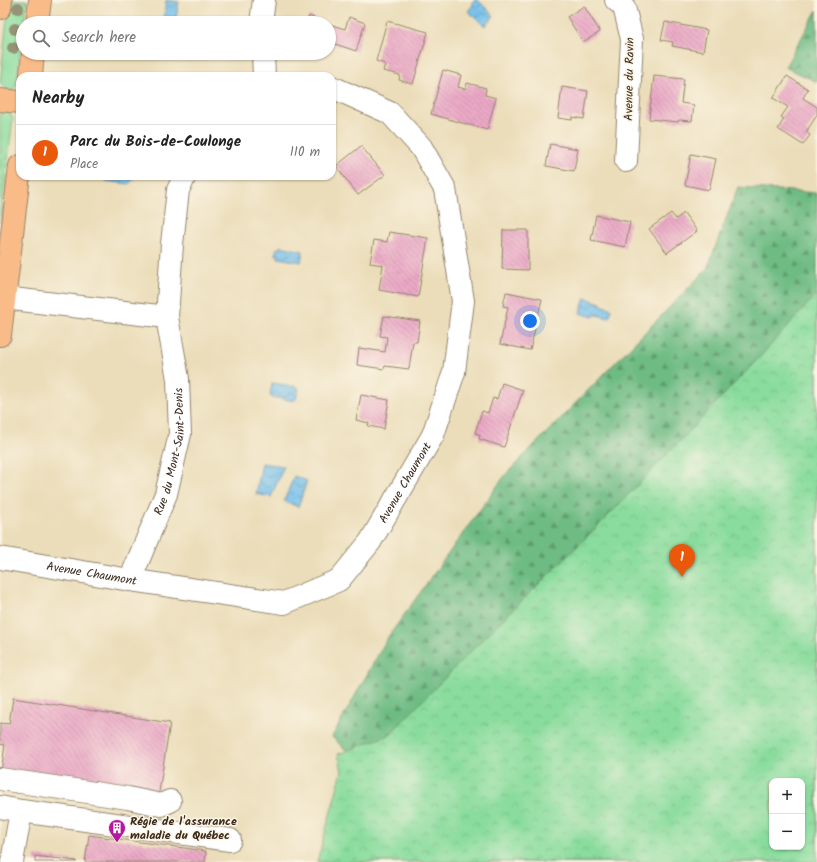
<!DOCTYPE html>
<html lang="en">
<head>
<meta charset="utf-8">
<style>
	:root { --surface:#fff; --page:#f2f2f2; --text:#222; --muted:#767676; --line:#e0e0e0; --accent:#ea580c }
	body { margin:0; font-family:Kalam,sans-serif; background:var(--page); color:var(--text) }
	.controls { position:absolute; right:12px; bottom:12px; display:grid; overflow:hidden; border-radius:8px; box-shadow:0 1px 3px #0004 }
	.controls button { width:36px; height:36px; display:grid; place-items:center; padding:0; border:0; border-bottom:1px solid var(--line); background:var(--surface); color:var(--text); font:20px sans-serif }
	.you { position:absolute; left:530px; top:321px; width:14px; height:14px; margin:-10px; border:3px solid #fff; border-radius:50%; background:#1a73e8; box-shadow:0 0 0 6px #1a73e833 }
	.badge { display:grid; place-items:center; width:26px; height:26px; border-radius:50%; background:var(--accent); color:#fff; font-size:13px; font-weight:700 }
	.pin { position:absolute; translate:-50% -33px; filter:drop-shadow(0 1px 2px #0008) }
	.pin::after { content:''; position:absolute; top:21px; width:14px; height:12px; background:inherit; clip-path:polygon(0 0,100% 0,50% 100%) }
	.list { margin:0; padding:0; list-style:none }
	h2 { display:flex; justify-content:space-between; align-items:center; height:52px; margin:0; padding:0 16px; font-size:17px }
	h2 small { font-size:13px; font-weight:400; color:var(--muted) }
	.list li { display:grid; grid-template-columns:26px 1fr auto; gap:12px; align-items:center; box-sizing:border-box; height:56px; padding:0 16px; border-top:1px solid var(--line) }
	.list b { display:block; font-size:15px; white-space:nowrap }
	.list p { margin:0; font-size:13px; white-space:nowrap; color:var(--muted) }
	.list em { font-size:13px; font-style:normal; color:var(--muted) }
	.icon { flex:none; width:22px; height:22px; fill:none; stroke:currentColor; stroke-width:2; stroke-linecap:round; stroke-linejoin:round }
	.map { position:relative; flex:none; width:817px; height:862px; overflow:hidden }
	.search { position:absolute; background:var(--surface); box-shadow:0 1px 3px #0004; left:16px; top:16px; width:320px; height:44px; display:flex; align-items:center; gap:10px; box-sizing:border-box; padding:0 14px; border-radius:22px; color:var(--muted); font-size:15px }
	.panel { position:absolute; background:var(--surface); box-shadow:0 1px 3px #0004; left:16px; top:72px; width:320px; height:108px; border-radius:12px }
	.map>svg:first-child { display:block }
	.grass { fill:#89dc9d; stroke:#62835e }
	.forest { fill:url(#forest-firs); stroke:#547351; fill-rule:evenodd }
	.park { fill:url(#park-crowns); stroke:#62835e; fill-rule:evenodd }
	.water { fill:url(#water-waves); stroke:#567484 }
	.building { fill:url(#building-back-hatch) }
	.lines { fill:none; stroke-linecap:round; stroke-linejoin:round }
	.minor-casing { stroke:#93846c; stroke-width:24 }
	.major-casing { stroke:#93846c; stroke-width:24 }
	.minor { stroke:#fff; stroke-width:22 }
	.major { stroke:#f9bc89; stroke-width:22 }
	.tree { fill:#959375 }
	.labels { text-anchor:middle; stroke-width:3; stroke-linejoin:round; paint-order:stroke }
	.street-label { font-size:12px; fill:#3b2a1e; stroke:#fcf5e5 }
	.poi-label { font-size:12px; font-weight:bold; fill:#3b2a1e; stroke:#fcf5e5; text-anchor:start }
</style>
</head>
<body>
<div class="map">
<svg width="817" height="862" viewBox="0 0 817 862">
	<defs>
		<pattern id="forest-firs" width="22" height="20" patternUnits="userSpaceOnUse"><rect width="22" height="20" fill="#6ebc84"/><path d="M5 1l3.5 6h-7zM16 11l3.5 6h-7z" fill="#5c996b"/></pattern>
		<pattern id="park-crowns" width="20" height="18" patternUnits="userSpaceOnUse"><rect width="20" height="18" fill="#89dc9d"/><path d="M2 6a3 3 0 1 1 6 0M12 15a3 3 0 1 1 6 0" fill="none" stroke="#77bd87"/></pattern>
		<pattern id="water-waves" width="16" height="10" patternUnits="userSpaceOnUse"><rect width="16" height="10" fill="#71beeb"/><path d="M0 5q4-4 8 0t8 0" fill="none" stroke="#5e9bbe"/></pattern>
		<pattern id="building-back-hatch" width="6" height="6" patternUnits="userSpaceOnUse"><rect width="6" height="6" fill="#eba9c6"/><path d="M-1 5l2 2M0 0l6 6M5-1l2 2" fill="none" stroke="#c08aa0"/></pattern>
	</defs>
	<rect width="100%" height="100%" fill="#fcf5e5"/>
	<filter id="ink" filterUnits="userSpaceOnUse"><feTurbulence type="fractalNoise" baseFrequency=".025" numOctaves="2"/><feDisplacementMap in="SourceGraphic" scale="8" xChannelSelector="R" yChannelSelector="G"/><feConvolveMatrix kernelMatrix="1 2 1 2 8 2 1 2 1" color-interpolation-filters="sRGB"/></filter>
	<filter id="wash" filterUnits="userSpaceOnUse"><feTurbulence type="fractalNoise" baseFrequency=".012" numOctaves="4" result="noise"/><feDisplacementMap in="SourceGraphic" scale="16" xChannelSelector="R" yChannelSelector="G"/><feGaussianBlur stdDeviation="0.9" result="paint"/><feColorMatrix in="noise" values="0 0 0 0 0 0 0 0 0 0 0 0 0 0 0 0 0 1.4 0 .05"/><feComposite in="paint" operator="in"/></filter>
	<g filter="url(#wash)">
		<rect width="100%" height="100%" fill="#ebddb9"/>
		<g class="grass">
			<path d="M9 0H27L24 23H23L17 84C13 95 4 91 0 82Z"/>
			<path d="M4 111 9 113 13 118 0 223V113Z"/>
		</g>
		<g class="forest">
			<path d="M817 10V82L785 67Z"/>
			<path d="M738 187 817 193V862H323L350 754 332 737 388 637 506 474 707 269ZM772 781H802V847H772Z"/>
		</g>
		<path class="park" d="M817 294V862H317L342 771 338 754 389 735 485 637 607 517 758 359ZM772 781H802V847H772Z"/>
		<g class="water">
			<path d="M166 0 179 2 175 23H163Z"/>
			<path d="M474 0H478L494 16 485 26 468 11 473 5 472 2Z"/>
			<path d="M107 176H134L133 180 129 184 106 181Z"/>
			<path d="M280 246 303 251 301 262 278 258V255L275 254 277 248 280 249Z"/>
			<path d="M585 298 601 303V305L612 309 609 318 596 315 593 317 580 313Z"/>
			<path d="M274 383 297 387 299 389 296 399 294 401 271 397 270 395 272 384Z"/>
			<path d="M262 463 284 466 271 497 256 494Z"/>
			<path d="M294 476 307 481 298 507 284 501Z"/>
		</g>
		<g id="blocks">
			<g class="building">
				<path d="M584 6 600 32 583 42 567 17Z"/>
				<path d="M309 16 327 23H306Z"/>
				<path d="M349 17 365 23 356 51 329 42V24L345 29Z"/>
				<path d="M387 21 428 32 413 84 399 80 400 75 383 71 385 64 376 61Z"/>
				<path d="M665 22 707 30 703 52 672 46 673 42 661 40Z"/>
				<path d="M443 70 461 75 458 87 465 89 467 83 486 88 485 95 496 98 487 130 431 114Z"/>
				<path d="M654 76 684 79 681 103 694 105 692 121 679 120 678 122 649 119Z"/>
				<path d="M787 76 808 89 803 98 817 107V115L806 132 810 135 803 145 778 129 784 119 781 117 788 107 773 98Z"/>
				<path d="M562 87 588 91 584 119 572 117V120L558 118Z"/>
				<path d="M550 144 578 149 574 171 546 166Z"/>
				<path d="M361 146 385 175 358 195 336 166Z"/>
				<path d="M691 154 716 159 709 190 685 185Z"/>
				<path d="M671 213 676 219 684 213 697 231 667 253 649 229Z"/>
				<path d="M596 215 630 222 625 247 591 240Z"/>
				<path d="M503 230H528V270L502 269Z"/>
				<path d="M389 232 428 238 418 297 379 290 383 265 370 263 374 240 387 242Z"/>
				<path d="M506 292 542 299 530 350 500 344 508 307 503 306Z"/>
				<path d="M384 316 420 321 417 342H413L409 369 385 366 384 369 357 365 359 348 385 352 387 337 380 336Z"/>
				<path d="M502 383 523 390 504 447 479 439 480 435 475 433 482 411 488 413 493 398 497 399Z"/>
				<path d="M361 395 389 400 384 429 368 426 369 423 356 420Z"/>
				<path d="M13 698 170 723 158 798 1 772 5 745 0 744V723L9 724Z"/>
				<path d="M89 835 206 851 205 862H85Z"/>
				<path d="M35 856 77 861 76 862H35Z"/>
			</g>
		</g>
	</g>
	<g filter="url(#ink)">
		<use href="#blocks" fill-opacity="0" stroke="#93846c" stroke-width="1"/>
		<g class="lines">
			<defs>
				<g id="minor">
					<path d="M616 0 624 7 632 39 626 161"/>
					<path d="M261 23 264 0"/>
					<path d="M263 53 264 76"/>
					<path d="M4 298 167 317"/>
					<path id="s1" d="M0 558 130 580 284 603 339 580 370 542 433 435 454 372 463 301 445 189 421 147 390 113 332 87"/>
					<path id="s2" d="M130 580 166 494 180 434 178 379 167 317 172 244 178 190 185 176"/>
					<path d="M0 779 128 798 161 805 170 801"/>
					<path d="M0 807 21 811 230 840"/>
					<path d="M12 862 21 811"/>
				</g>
				<g id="major">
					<path d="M0 8 1 0"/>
					<path d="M37 23 40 0"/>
					<path d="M31 76 33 53"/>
					<path d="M0 100 20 102"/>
					<path d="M0 335 20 166"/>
				</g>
			</defs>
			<use href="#minor" class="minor-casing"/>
			<use href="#major" class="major-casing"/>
			<use href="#minor" class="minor"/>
			<use href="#major" class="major"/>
		</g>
		<g class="tree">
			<circle cx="18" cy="8" r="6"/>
			<circle cx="15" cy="29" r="6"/>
			<circle cx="13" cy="48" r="6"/>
		</g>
	</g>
	<defs>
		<symbol id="building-pin" viewBox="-11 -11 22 30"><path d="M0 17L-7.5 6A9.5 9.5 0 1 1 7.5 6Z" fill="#b5179e" stroke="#fcf5e5"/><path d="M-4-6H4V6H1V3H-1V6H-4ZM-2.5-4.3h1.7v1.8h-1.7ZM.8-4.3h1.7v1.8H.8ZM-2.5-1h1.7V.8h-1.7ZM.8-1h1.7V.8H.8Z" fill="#fff"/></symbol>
	</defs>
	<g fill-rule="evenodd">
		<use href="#building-pin" x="107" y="818" width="20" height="27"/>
	</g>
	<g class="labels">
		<g class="street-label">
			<text transform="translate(629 79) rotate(-89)" y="4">Avenue du Ravin</text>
			<text dy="4" stroke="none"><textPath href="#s2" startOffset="136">Rue du Mont-Saint-Denis</textPath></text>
			<text dy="4" stroke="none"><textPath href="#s1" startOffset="465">Avenue Chaumont</textPath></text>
			<text dy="4" stroke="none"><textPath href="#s1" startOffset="93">Avenue Chaumont</textPath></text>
		</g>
		<g class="poi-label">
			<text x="130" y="825">Régie de l'assurance<tspan x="130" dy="14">maladie du Québec</tspan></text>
		</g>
	</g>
</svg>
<div class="controls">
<button>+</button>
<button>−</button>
</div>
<div class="you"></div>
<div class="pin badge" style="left:682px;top:577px">1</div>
<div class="search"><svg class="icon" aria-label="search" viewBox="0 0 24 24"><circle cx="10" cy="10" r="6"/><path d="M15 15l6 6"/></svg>Search here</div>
<section class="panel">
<h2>Nearby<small></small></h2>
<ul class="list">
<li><span class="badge">1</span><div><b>Parc du Bois-de-Coulonge</b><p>Place</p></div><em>110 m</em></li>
</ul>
</section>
</div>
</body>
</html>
